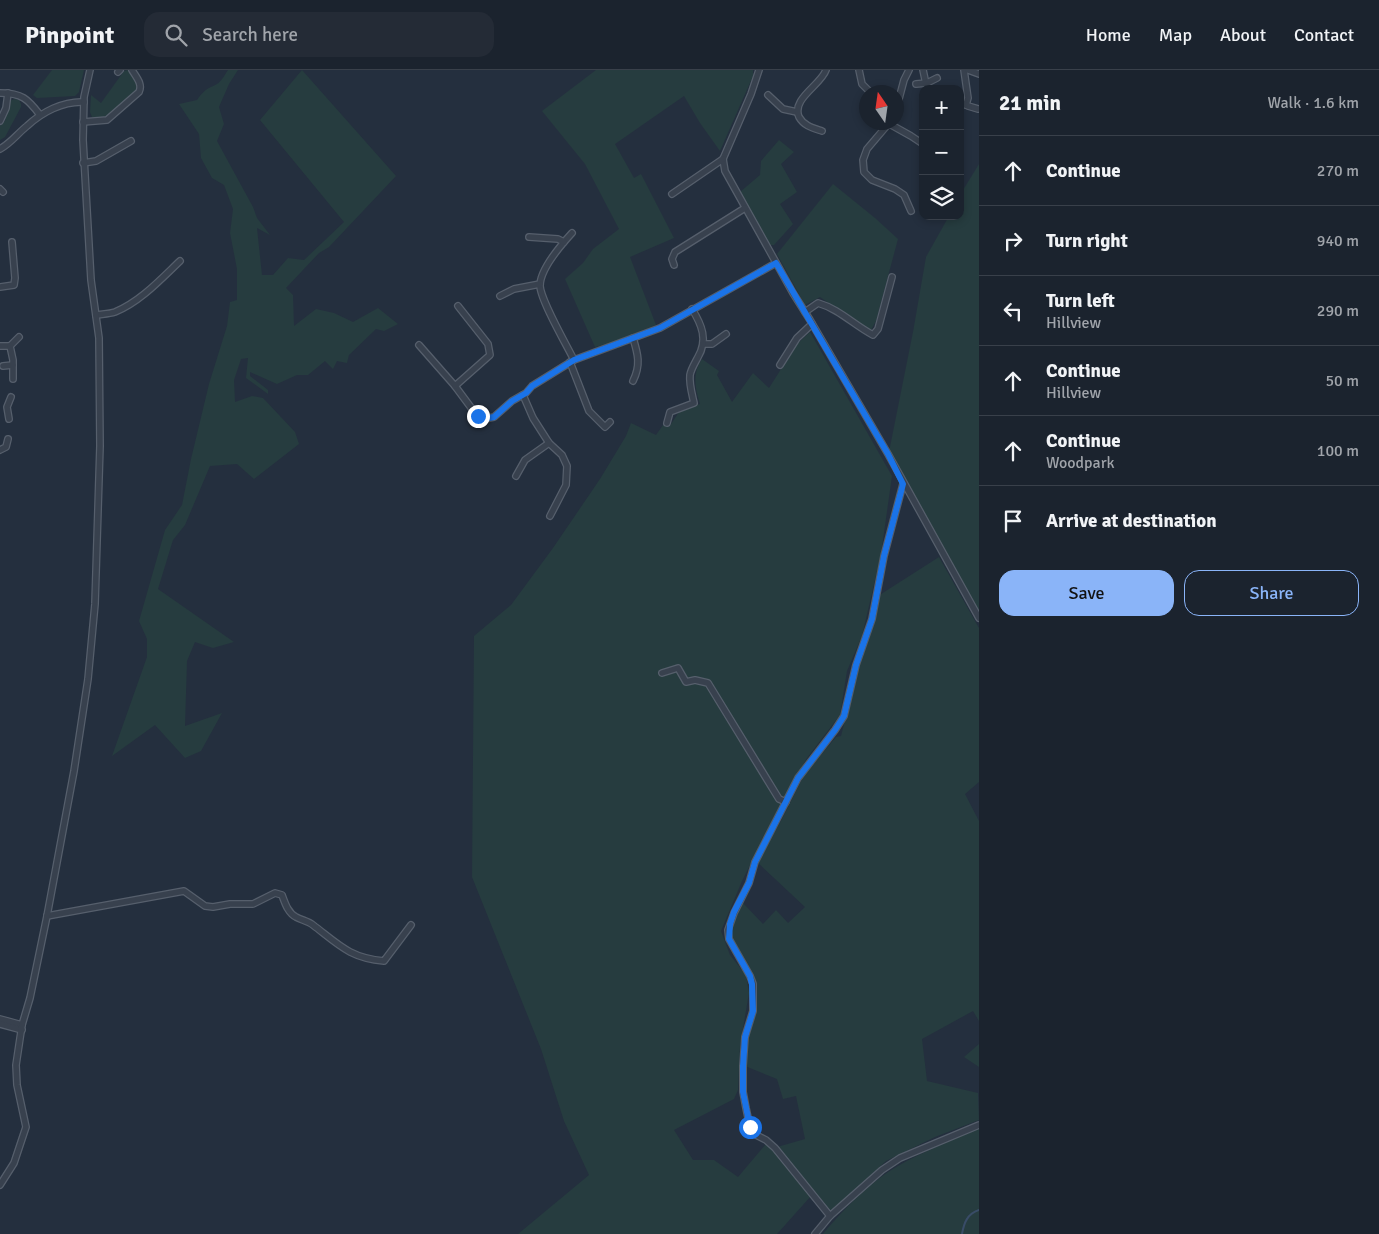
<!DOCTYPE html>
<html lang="en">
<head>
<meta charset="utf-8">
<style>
	:root { --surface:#1b232e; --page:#242b36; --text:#f1f3f6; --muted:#a0a4aa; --line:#39404a; --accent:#8ab4f8 }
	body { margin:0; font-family:Signika,sans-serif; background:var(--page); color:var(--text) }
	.controls { position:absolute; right:15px; top:15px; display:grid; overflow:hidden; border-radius:10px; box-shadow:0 2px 8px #0003 }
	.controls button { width:45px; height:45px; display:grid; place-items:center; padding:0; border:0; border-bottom:1px solid var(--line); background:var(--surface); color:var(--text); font:25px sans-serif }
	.compass { position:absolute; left:859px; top:15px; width:45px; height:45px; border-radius:50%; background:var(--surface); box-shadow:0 2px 8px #0003; rotate:347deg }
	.stop { position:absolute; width:15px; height:15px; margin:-11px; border:4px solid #1a73e8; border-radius:50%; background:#fff }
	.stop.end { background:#1a73e8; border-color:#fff; box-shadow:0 1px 5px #0008 }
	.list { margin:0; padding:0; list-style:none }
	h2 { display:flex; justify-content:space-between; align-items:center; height:65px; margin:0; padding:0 20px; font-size:21px }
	h2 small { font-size:16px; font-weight:400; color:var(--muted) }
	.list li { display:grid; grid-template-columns:32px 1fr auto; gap:15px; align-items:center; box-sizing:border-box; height:70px; padding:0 20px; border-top:1px solid var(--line) }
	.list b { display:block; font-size:19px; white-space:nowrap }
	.list p { margin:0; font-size:16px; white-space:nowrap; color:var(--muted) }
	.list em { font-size:16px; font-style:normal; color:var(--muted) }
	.actions { display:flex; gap:10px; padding:15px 20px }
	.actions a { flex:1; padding:11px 0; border:1px solid var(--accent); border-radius:15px; text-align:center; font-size:18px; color:var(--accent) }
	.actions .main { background:var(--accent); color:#111 }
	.icon { flex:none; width:28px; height:28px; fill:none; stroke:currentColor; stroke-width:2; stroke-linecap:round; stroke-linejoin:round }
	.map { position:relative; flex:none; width:979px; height:1164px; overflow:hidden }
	header { display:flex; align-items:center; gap:30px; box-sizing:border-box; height:70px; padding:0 25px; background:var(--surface); border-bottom:1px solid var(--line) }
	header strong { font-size:24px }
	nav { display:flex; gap:28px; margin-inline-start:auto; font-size:18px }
	.search { width:350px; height:45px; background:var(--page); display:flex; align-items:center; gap:12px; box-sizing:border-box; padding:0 18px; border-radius:15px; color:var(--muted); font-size:19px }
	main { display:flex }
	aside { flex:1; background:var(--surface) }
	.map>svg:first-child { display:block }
	.green { fill:#263c3f }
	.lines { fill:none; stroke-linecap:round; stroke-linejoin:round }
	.stream { stroke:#394c67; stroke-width:2 }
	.street-casing { stroke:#565f6c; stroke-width:8 }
	.street { stroke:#38414e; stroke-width:5.5 }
	.route { stroke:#1a73e8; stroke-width:6 }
</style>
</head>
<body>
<header>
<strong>Pinpoint</strong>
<div class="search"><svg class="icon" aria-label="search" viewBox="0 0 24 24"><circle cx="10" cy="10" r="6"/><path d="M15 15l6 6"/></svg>Search here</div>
<nav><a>Home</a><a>Map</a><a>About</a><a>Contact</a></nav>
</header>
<main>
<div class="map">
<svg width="979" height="1164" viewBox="0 0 979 1164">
	<rect width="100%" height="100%" fill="#242f3e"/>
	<g class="green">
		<path d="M52 0H84L79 22 75 26 37 28 33 25Z"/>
		<path d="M128 0 139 16 137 21 109 45 99 48 92 47 90 42 91 25 101 33 124 1Z"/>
		<path d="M228 0H238L229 14 219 37 224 54 217 71 253 137 257 148 270 165 257 158 262 205H273L288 188 304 190 344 152 260 50 302 0 396 106 329 177 319 183 286 218 293 225 294 256 316 239 334 243 353 252 378 238 398 254 384 261 376 259 349 285 347 293 337 291 333 299 325 291 308 305H297L277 314 250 302V306L268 320V324L246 308 248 288 241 289 234 310 235 332 252 326 263 328 295 362 299 374 254 409 237 394 210 396 185 455 173 470 158 519 234 572 213 578 195 572 187 591 185 656 222 643 201 681 185 688 155 655 112 686 147 587V569L139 551 165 460 182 435 191 389 209 314 227 256 230 232 237 230V199L230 163 233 139 224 115 212 108 201 88 199 64 179 34 197 30C205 19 207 19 217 14 222 11 225 4 228 0Z"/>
		<path d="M596 0H753V6L720 81 700 53 684 26 615 74 634 108 641 104 674 168 630 187 656 255 608 274 595 277 565 209 583 193 593 179 619 159 585 94 542 41Z"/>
		<path d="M15 29 19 30 21 34V37L5 67 0 70V56L5 51 9 31Z"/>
		<path d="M779 70 794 82 781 94 797 122 780 134 793 154 774 175H770L740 122 760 105 761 91Z"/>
		<path d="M979 94V541L889 382 913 262 926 187 949 146H960V125Z"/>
		<path d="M833 114 875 148 898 169 876 251 870 262 820 227 805 235 777 184Z"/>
		<path d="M810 262 892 406 881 484 862 566 847 601 840 645 807 688 780 735 742 811 721 861 730 885 746 905 749 923 740 976 738 1020 734 1029 674 1060 693 1090H714L738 1107 766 1074 779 1085 811 1126 777 1164H518L589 1105 564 1051 541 979 472 807 474 566 511 535 553 478 600 409 626 366 631 353 656 365 663 355 669 357 681 339 700 334C695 318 692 304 702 289L719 301 717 305 732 332 753 303 769 318 797 274Z"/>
		<path d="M939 487 979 558V712L965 724 979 751V951L973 941 922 969 927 1011 978 1023 979 1050 935 1067 886 1091 834 1139 830 1140 777 1077 805 1069 796 1026 783 1029 777 1009 745 996 748 965 755 925 729 861 742 832 763 854 776 840 788 853 805 837 757 792 782 749 804 705 836 667 841 666 858 598 878 526Z"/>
		<path d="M979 974V997L964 987Z"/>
		<path d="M979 1058V1164H823C842 1141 871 1111 898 1096 924 1081 952 1071 979 1058Z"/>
	</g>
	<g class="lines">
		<path class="stream" d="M962 1164C964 1153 967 1144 979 1140"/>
		<defs>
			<g id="street">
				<path d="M759 0 751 24 723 89 725 101 793 223 810 250 888 384 979 548"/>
				<path d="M859 0 862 14 870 22"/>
				<path d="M923 0 926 14"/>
				<path d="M964 0 968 28 966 35"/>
				<path d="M968 0 979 4"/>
				<path d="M118 2 120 0"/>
				<path d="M916 14 927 13 937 8"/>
				<path d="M0 23C22 23 28 29 40 45"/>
				<path d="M768 25 783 39 797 42"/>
				<path d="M960 32 968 36 978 39"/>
				<path d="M896 40 904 10 909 0"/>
				<path d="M0 51 6 38 8 23"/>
				<path d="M83 52 107 50 139 22C143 14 136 7 132 0"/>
				<path d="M886 52 911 66 923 74"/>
				<path d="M890 52 867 79 863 90 864 102 872 110 895 119 904 125 911 141"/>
				<path d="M822 61C813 58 804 56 799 47 791 29 821 15 826 0"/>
				<path d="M0 79C11 73 17 64 27 56 42 42 63 31 84 32"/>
				<path d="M83 93 96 91 131 71"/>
				<path d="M0 119 3 122"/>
				<path d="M672 124 723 89"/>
				<path d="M572 163C561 175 540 199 540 216 541 231 566 274 574 290"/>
				<path d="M529 167 558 169 564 172"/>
				<path d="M674 195 672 189 675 182 745 138"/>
				<path d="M0 217 14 215 15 208 12 172"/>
				<path d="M500 226 514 219 540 214"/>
				<path d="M805 242 818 233C839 239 854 255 873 265L878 259 892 207"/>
				<path d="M96 245C102 244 109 244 115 242 140 232 161 209 180 191"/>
				<path d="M633 268C638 284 641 295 633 311"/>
				<path d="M704 274H712L726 264"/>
				<path d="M419 275 455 316 478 347 484 349 494 347 512 331 526 323 532 316 574 290 660 258 776 193"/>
				<path d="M0 276H10"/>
				<path d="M570 292 589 341 605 357 610 352"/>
				<path d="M780 295 797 268 812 254"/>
				<path d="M3 296 13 295"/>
				<path d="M13 309V290L10 276 19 267"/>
				<path d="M455 316 490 285 488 274 458 236"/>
				<path d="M523 325 533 348 549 373 562 385 567 396 566 415 550 446"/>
				<path d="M9 349 7 337 11 327"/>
				<path d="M667 353 670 342 694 333C692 324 689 314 690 305 691 299 695 293 698 287 708 270 702 255 692 239"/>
				<path d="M0 380 6 377 8 369"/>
				<path d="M516 406 525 390 549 373"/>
				<path d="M903 414 884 486 872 549 856 595 844 646 835 660 798 708 755 792 749 813 734 843 728 860 729 869 750 906 753 914V941L745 967 743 996V1022L746 1038 750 1057 754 1064 766 1070 775 1078 830 1146 882 1100 900 1088 979 1055"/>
				<path d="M662 603 678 598 686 612 695 610 708 613 779 729 786 732"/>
				<path d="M47 846 184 821 205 836 213 837 230 834H253L275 823 282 825C285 833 288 843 296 847 301 850 308 851 313 855 339 875 350 888 384 891L411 855"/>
				<path d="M0 949 22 955"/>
				<path d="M0 954 22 960"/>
				<path d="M0 1115 14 1093 26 1057 17 1015 16 995 22 955 30 928 47 846 74 701 88 609 95 534 100 376 99 268 91 210 83 70 84 27 90 0"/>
				<path d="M815 1164 830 1146"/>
			</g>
		</defs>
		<use href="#street" class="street-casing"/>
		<use href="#street" class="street"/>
	</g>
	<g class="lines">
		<path class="route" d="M478 346 484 349 494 347 512 331 526 323 532 316 574 290 660 258 776 193 888 384 903 414 884 486 872 549 856 595 844 646 835 660 798 708 755 792 749 813 734 842 730 854 729 869 750 906 752 914 753 941 745 967 743 996V1022L750 1057"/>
	</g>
</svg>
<div class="controls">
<button>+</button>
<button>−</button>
<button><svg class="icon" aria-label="layers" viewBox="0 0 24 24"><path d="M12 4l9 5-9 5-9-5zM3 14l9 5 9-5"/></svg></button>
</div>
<svg class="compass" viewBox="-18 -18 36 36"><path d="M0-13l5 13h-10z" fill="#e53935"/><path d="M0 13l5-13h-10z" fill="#a0a4aa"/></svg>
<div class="stop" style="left:750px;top:1057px"></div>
<div class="stop end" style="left:478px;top:346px"></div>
</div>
<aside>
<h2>21 min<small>Walk · 1.6 km</small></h2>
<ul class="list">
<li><svg class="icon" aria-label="ahead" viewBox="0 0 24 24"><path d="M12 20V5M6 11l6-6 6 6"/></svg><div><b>Continue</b></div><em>270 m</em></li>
<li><svg class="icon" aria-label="right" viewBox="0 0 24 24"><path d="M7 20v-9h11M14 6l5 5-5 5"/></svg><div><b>Turn right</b></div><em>940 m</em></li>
<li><svg class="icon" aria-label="left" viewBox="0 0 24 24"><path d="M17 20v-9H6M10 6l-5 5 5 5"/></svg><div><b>Turn left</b><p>Hillview</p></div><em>290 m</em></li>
<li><svg class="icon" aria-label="ahead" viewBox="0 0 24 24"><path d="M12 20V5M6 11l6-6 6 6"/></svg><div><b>Continue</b><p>Hillview</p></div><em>50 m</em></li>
<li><svg class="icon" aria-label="ahead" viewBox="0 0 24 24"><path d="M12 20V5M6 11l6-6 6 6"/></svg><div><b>Continue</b><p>Woodpark</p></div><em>100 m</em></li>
<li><svg class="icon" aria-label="arrive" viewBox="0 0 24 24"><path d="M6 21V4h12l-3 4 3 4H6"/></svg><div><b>Arrive at destination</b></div></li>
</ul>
<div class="actions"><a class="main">Save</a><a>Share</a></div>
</aside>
</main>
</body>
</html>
